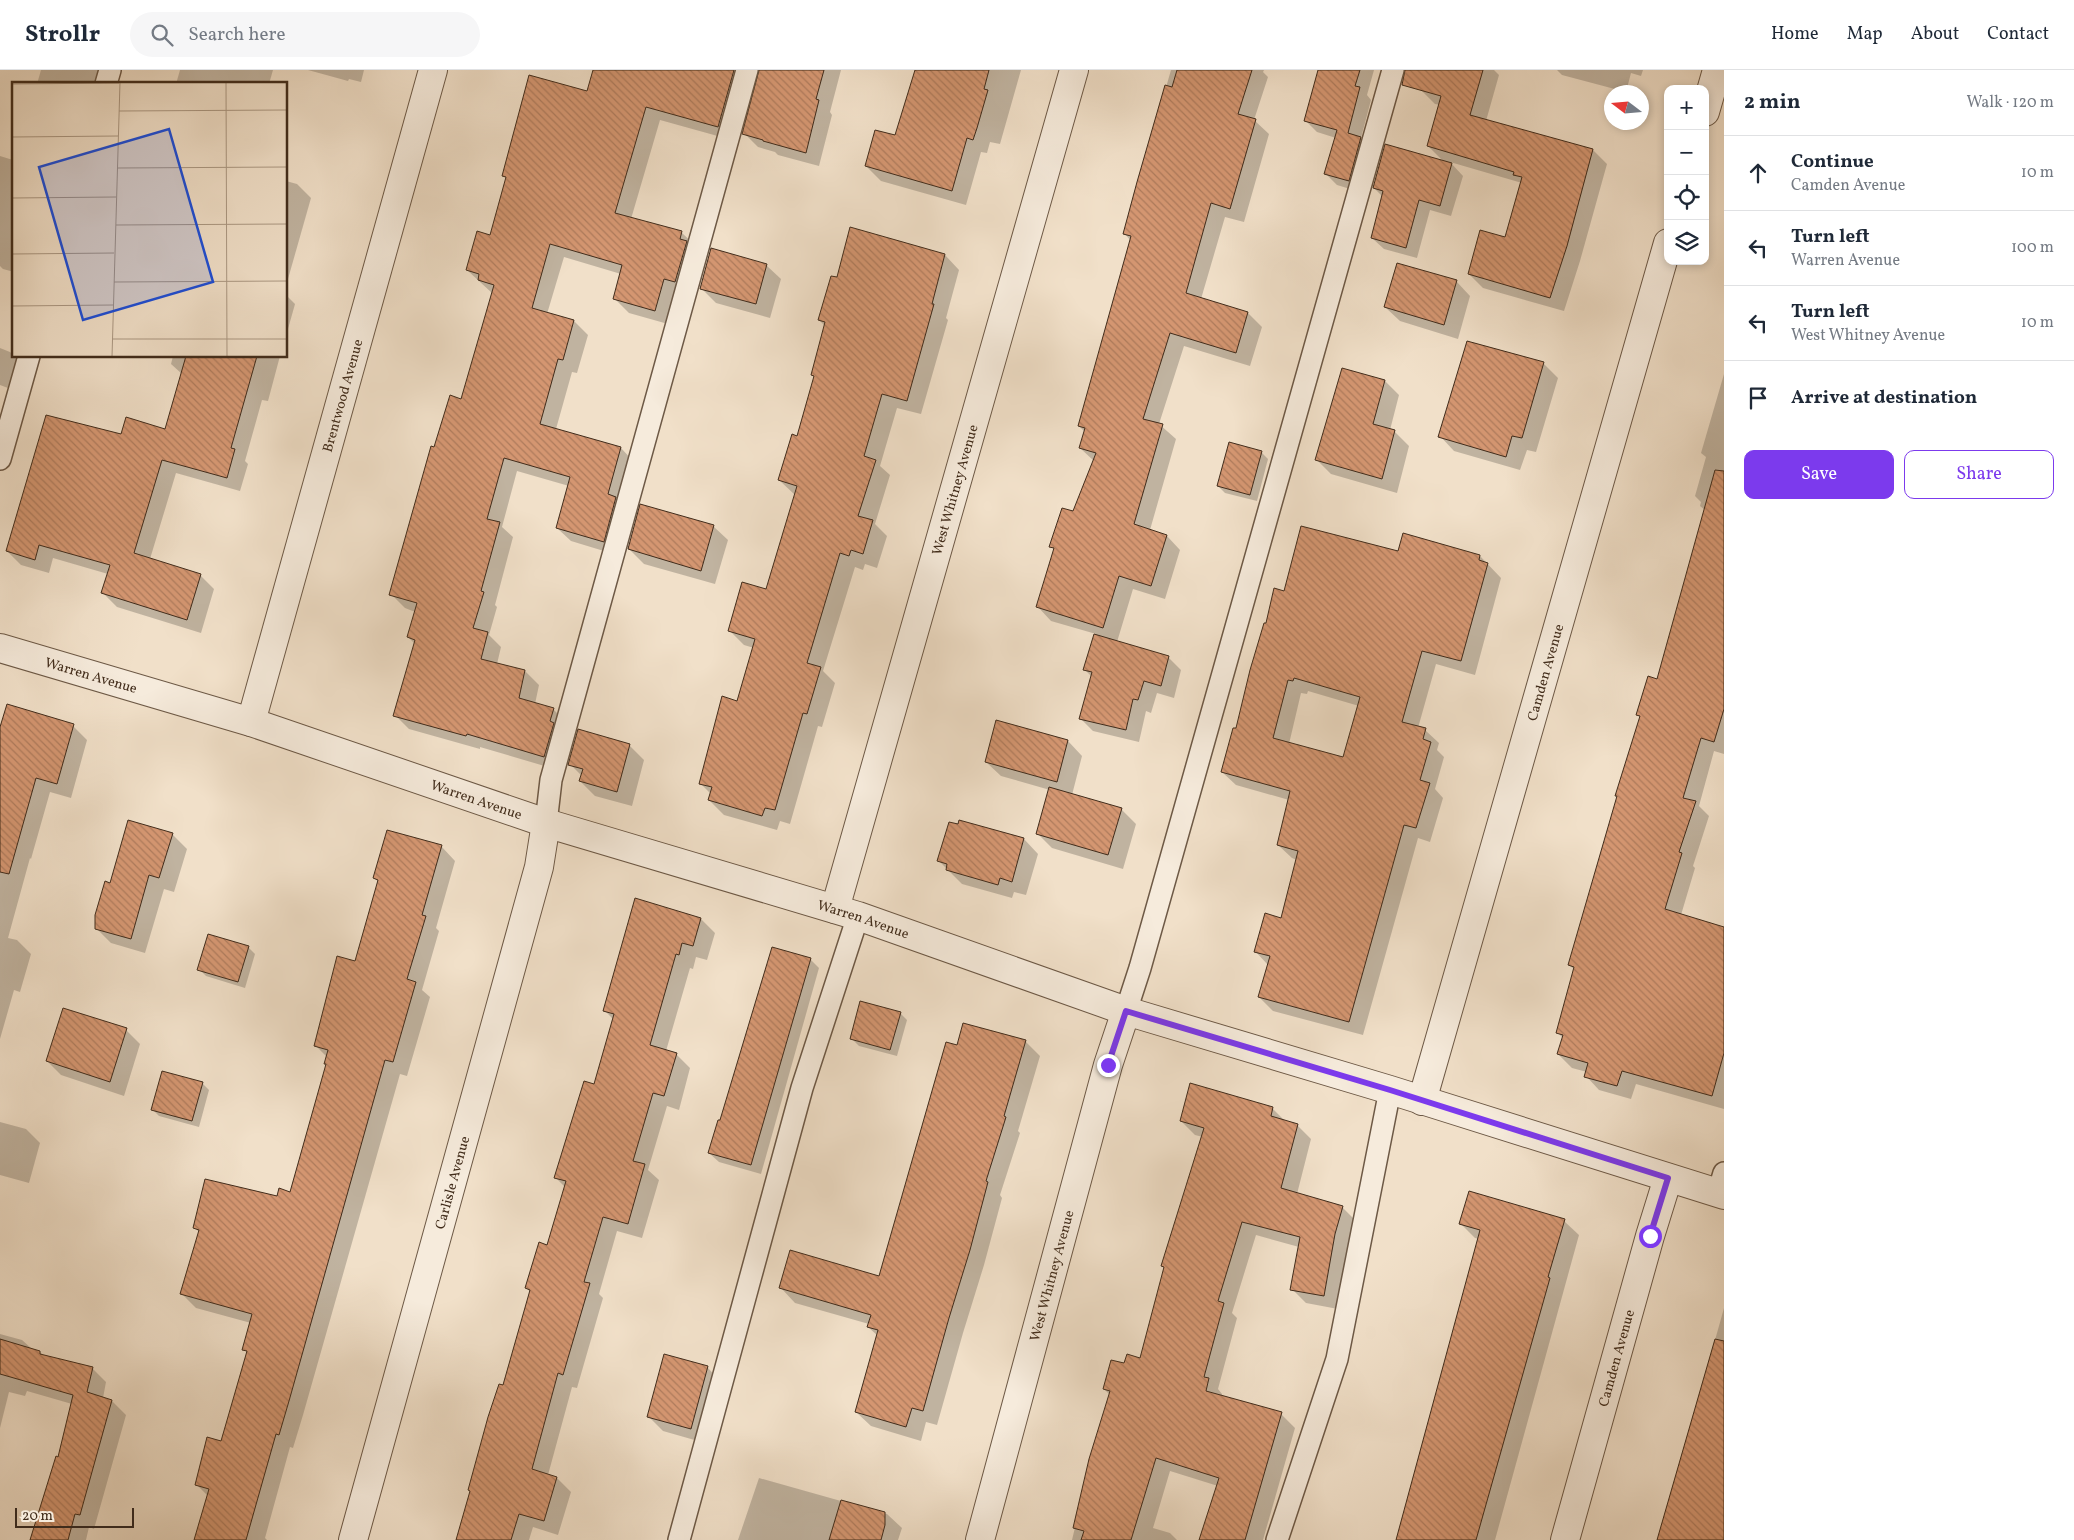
<!DOCTYPE html>
<html lang="en">
<head>
<meta charset="utf-8">
<style>
	:root { --surface:#fff; --page:#f6f6f7; --text:#1f2937; --muted:#747a83; --line:#e0e1e3; --accent:#7c3aed }
	body { margin:0; font-family:Vollkorn,serif; background:var(--page); color:var(--text) }
	.controls { position:absolute; right:15px; top:15px; display:grid; overflow:hidden; border-radius:10px; box-shadow:0 2px 8px #0003 }
	.controls button { width:45px; height:45px; display:grid; place-items:center; padding:0; border:0; border-bottom:1px solid var(--line); background:var(--surface); color:var(--text); font:25px sans-serif }
	.compass { position:absolute; left:1604px; top:15px; width:45px; height:45px; border-radius:50%; background:var(--surface); box-shadow:0 2px 8px #0003; rotate:286deg }
	.scale { position:absolute; left:15px; bottom:12px; width:119px; box-sizing:border-box; padding-left:5px; border:2px solid #412c1b; border-top:0; font-size:14px; line-height:18px; white-space:nowrap; color:#412c1b; -webkit-text-stroke:4px #f6ebdc; paint-order:stroke }
	.stop { position:absolute; width:15px; height:15px; margin:-11px; border:4px solid #7c3aed; border-radius:50%; background:#fff }
	.stop.end { background:#7c3aed; border-color:#fff; box-shadow:0 1px 5px #0008 }
	.list { margin:0; padding:0; list-style:none }
	h2 { display:flex; justify-content:space-between; align-items:center; height:65px; margin:0; padding:0 20px; font-size:21px }
	h2 small { font-size:16px; font-weight:400; color:var(--muted) }
	.list li { display:grid; grid-template-columns:32px 1fr auto; gap:15px; align-items:center; box-sizing:border-box; height:75px; padding:0 20px; border-top:1px solid var(--line) }
	.list b { display:block; font-size:19px; white-space:nowrap }
	.list p { margin:0; font-size:16px; white-space:nowrap; color:var(--muted) }
	.list em { font-size:16px; font-style:normal; color:var(--muted) }
	.actions { display:flex; gap:10px; padding:15px 20px }
	.actions a { flex:1; padding:11px 0; border:1px solid var(--accent); border-radius:10px; text-align:center; font-size:18px; color:var(--accent) }
	.actions .main { background:var(--accent); color:#fff }
	.icon { flex:none; width:28px; height:28px; fill:none; stroke:currentColor; stroke-width:2; stroke-linecap:round; stroke-linejoin:round }
	.map { position:relative; flex:none; width:1724px; height:1470px; overflow:hidden }
	header { display:flex; align-items:center; gap:30px; box-sizing:border-box; height:70px; padding:0 25px; background:var(--surface); border-bottom:1px solid var(--line) }
	header strong { font-size:24px }
	nav { display:flex; gap:28px; margin-inline-start:auto; font-size:18px }
	.search { width:350px; height:45px; background:var(--page); display:flex; align-items:center; gap:12px; box-sizing:border-box; padding:0 18px; border-radius:28px; color:var(--muted); font-size:19px }
	main { display:flex }
	aside { flex:1; background:var(--surface) }
	.map>svg:first-child { display:block }
	.shadow { fill:#0003; fill-rule:evenodd }
	.building { fill:url(#building-back-hatch); stroke:#412c1b; fill-rule:evenodd }
	.lines { fill:none; stroke-linecap:round; stroke-linejoin:round }
	.lane-casing { stroke:#6d5946; stroke-width:24 }
	.street-casing { stroke:#6d5946; stroke-width:30 }
	.lane { stroke:#f6ebdc; stroke-width:21 }
	.street { stroke:#f6ebdc; stroke-width:28 }
	.route { stroke:#7c3aed; stroke-width:6 }
	.labels { text-anchor:middle; stroke-width:4.5; stroke-linejoin:round; paint-order:stroke }
	.street-label { font-size:14px; fill:#412c1b; stroke:#f6ebdc }
	.inset-road { fill:none; stroke:#ab9883; stroke-width:1 }
	.view { fill:#1d4ed8; fill-opacity:0.15; stroke:#1d4ed8; stroke-width:2.5 }
	.inset-edge { fill:none; stroke:#412c1b; stroke-width:2.5 }
</style>
</head>
<body>
<header>
<strong>Strollr</strong>
<div class="search"><svg class="icon" aria-label="search" viewBox="0 0 24 24"><circle cx="10" cy="10" r="6"/><path d="M15 15l6 6"/></svg>Search here</div>
<nav><a>Home</a><a>Map</a><a>About</a><a>Contact</a></nav>
</header>
<main>
<div class="map">
<svg width="1724" height="1470" viewBox="0 0 1724 1470">
	<defs>
		<pattern id="building-back-hatch" width="6" height="6" patternUnits="userSpaceOnUse" patternTransform="scale(1.25)"><rect width="6" height="6" fill="#d49671"/><path d="M-1 5l2 2M0 0l6 6M5-1l2 2" fill="none" stroke="#ae7b5c"/></pattern>
	</defs>
	<rect width="100%" height="100%" fill="#f1e0c9"/>
	<filter id="stains"><feTurbulence type="fractalNoise" baseFrequency=".004" numOctaves="4"/><feColorMatrix values="0 0 0 0 .2 0 0 0 0 .09 0 0 0 0 .02 0 0 0 .5 -.17"/></filter>
	<radialGradient id="worn" r=".72"><stop offset=".6" stop-color="#630" stop-opacity="0"/><stop offset="1" stop-color="#630" stop-opacity=".3"/></radialGradient>
	<g class="shadow">
		<path d="M41 0H107L103 14H37Z"/>
		<path d="M180 0H273L269 14H176Z"/>
		<path d="M308 0H364L361 12 349 9 348 11Z"/>
		<path d="M594 0H841L830 42 832 45 819 96 778 85 775 82 758 77 744 63 760 1 752 5 732 70 660 50 631 149 682 163 696 176 668 254 629 243 615 229 621 204 564 187 547 244 574 251 588 265 577 303 572 302 556 359 621 378 634 392 617 485 571 471 557 458 569 416 517 401 502 457 513 467 495 535 497 537 489 565 501 577 497 594 525 601 539 615 535 634 553 639 567 653 558 700 480 677V679L409 659 395 645 415 574 408 567 415 542 405 538 391 524 435 378 462 330 492 223 467 200 491 166 507 109 503 106 588 23Z"/>
		<path d="M916 0H1021L1000 74 990 72 987 83 981 82 966 135 881 111 866 96 896 67Z"/>
		<path d="M1171 0H1264L1263 2 1268 7 1254 50 1269 64 1244 152 1225 147 1201 229 1248 243 1262 257 1250 296 1184 276 1159 354 1176 369 1150 460 1167 466 1180 480 1165 529 1133 519 1117 572 1168 587 1181 600 1174 628 1157 623 1151 643 1146 641 1139 672 1093 661 1080 648 1092 607 1084 599 1096 564 1051 551 1038 537 1055 480 1051 476 1073 443 1094 391 1080 378 1085 362 1079 356 1131 171 1124 163Z"/>
		<path d="M1320 0H1374L1367 25 1371 30 1361 68 1372 79 1360 122 1337 115 1326 104 1336 68 1317 62 1306 51Z"/>
		<path d="M1427 0H1494L1499 5 1486 51 1593 80 1607 94 1580 191 1564 241 1483 218 1469 204 1505 169 1522 113 1450 92 1463 106 1451 146 1430 140 1417 188 1384 179 1372 168 1383 127 1374 118 1444 92 1428 76 1440 35 1435 34 1421 20Z"/>
		<path d="M1557 0H1643L1641 6 1631 3 1626 22 1562 5Z"/>
		<path d="M0 86 13 90 14 88V202L3 199 0 196Z"/>
		<path d="M286 111 297 114 311 128 286 216Z"/>
		<path d="M945 185 959 200 946 248 948 250 921 344 897 338 880 396 890 405 875 454 887 466 877 498 865 494 863 500 855 497 823 601 835 613 822 657 818 656 790 754 780 751 777 760 724 745 709 730 711 724 700 713 738 632 754 578 744 575 730 561 767 520 795 425 779 410 798 367 815 308 812 305 825 256 819 250 838 209Z"/>
		<path d="M766 195 781 209 770 248 716 233 701 218Z"/>
		<path d="M1456 211 1470 226 1458 269 1400 251 1385 237Z"/>
		<path d="M286 225 295 234 286 266Z"/>
		<path d="M0 278 10 282 17 289 8 318 0 315Z"/>
		<path d="M173 286H280L268 331 262 330 245 391 248 394 240 421 176 403 150 489 200 505 214 519 201 563 117 537 103 523 108 504 53 488 49 503 21 495 7 481 121 365 166 360 182 304 171 294Z"/>
		<path d="M1543 293 1558 308 1536 382 1527 380 1520 400 1454 381 1440 366Z"/>
		<path d="M1724 304V684L1714 681 1699 736 1709 746 1693 796 1695 798 1681 845 1724 858V1039L1636 1014 1631 1029 1599 1020 1586 1006 1587 1002 1572 998 1558 984 1563 968 1557 962 1575 900 1569 895 1618 727 1616 725 1640 648 1638 645 1658 610 1705 440 1700 436 1701 432 1695 426 1706 387 1701 383Z"/>
		<path d="M1385 311 1399 325 1390 360 1394 361 1409 376 1397 423 1331 404 1317 390Z"/>
		<path d="M1261 382 1268 389 1257 431 1225 423 1218 416Z"/>
		<path d="M713 456 728 470 715 514 644 494 629 479Z"/>
		<path d="M1399 482 1480 486 1501 508 1475 605 1436 594 1418 658 1425 660 1439 673 1437 680 1444 687 1435 719 1443 728 1430 772 1418 768 1363 965 1273 941 1259 927 1268 895 1255 881 1282 849 1297 790 1292 788 1278 775 1289 730 1236 715 1222 702 1237 660 1267 555 1285 522ZM1308 621 1359 636 1344 689 1289 674 1301 623 1307 624Z"/>
		<path d="M73 656 87 670 71 728 50 722 31 789 30 788 8 868 17 870 31 884 20 922 14 920 0 969V657Z"/>
		<path d="M579 661 630 676 644 690 632 736 595 726 580 711 582 706 570 694Z"/>
		<path d="M1068 671 1082 686 1072 725 1121 739 1136 754 1123 799 1052 778 1037 763 1050 720 1001 706 986 692Z"/>
		<path d="M960 751 1024 769 1038 784 1026 825 1014 822 1012 828 962 814 938 790Z"/>
		<path d="M172 764 187 779 174 822 164 819 145 883 111 873 96 858 111 814Z"/>
		<path d="M441 776 455 791 436 858 439 861 422 920 430 927 407 1006 400 1004 303 1345 293 1378 290 1377 265 1468 267 1470H195L208 1426 196 1414 222 1373 248 1283 244 1279 251 1253 196 1238 182 1224 200 1163 195 1158 291 1123 327 996 325 993 327 987 316 976 356 892 379 812 374 808Z"/>
		<path d="M701 849 715 863 707 890 696 887 693 899 690 898 666 981 676 984 690 998 679 1040 667 1036 648 1100 659 1110 642 1168 617 1161 599 1224 603 1228 577 1318 572 1317 548 1405 557 1408 571 1422 558 1465 533 1457 529 1470H457L530 1222 527 1218 547 1176 565 1117 556 1108 594 1016 613 949 604 940Z"/>
		<path d="M248 877 255 884 245 918 206 906 199 899Z"/>
		<path d="M810 889 819 898 761 1104 719 1092 709 1083 721 1052Z"/>
		<path d="M900 943 907 950 897 986 859 976 852 969Z"/>
		<path d="M126 960 140 974 124 1026 61 1005 47 991Z"/>
		<path d="M1025 971 1040 986 1018 1061 1020 1063 1000 1125 1002 1128 984 1195 963 1263 937 1355 926 1352 921 1371 871 1356 856 1342 878 1266 868 1257 869 1254 795 1233 781 1218 880 1207 958 976Z"/>
		<path d="M202 1013 209 1020 199 1057 159 1046 152 1039Z"/>
		<path d="M1272 1038 1286 1052 1297 1055 1311 1069 1297 1124 1342 1137 1356 1151 1338 1239 1306 1233 1292 1219 1299 1177 1256 1165 1232 1243 1237 1248 1218 1319 1222 1324V1326L1281 1344 1295 1358 1263 1470H1201L1218 1416 1170 1401 1153 1458 1170 1463 1177 1470H1072L1091 1390 1110 1325 1104 1319 1125 1295 1140 1289 1165 1199 1162 1196 1203 1067 1195 1065 1181 1051Z"/>
		<path d="M0 1052 26 1059 40 1073 29 1113 0 1105Z"/>
		<path d="M1564 1151 1579 1165 1495 1470H1397L1479 1169 1475 1168 1461 1154Z"/>
		<path d="M1724 1238V1470H1659Z"/>
		<path d="M0 1264 22 1270 32 1279 40 1282 44 1286 92 1298 106 1312 103 1328 112 1331 126 1345 94 1459 89 1457 86 1470H32L58 1388 72 1334 27 1321 25 1326 9 1322 0 1358Z"/>
		<path d="M707 1297 721 1312 705 1373 663 1361 648 1346Z"/>
		<path d="M759 1408 887 1444 902 1458 898 1470H738Z"/>
	</g>
	<g class="building">
		<path d="M593 0H734L718 57 646 37 615 143 682 161 680 169 687 171 675 212 664 209 655 241 613 229 622 195 550 174 532 238 574 250 563 290 558 289 540 354 621 377 608 424 616 427 604 472 556 458 570 407 504 388 487 449 500 452 481 521 484 522 473 558 488 562 481 589 525 600 519 628 554 638 550 651 554 653 544 687 467 664 466 666 393 646 415 570 407 567 417 533 389 525 431 376 434 377 450 325 461 329 494 215 478 210 479 204 466 200 477 161 490 165 506 107 502 106 529 5 587 21Z"/>
		<path d="M759 0H824L816 29 819 30 806 83 763 71V70L742 64Z"/>
		<path d="M915 0H989L984 19 988 20 977 58 973 70 967 68 952 121 865 96 875 60 895 65Z"/>
		<path d="M1177 0H1252L1238 44 1256 49 1230 139 1211 133 1186 223 1248 242 1236 283 1170 263 1143 349 1163 354 1134 454 1167 465 1151 516 1119 506 1103 558 1036 537 1054 478 1049 477 1062 438 1073 441 1096 383 1079 378 1085 358 1078 356 1131 166 1123 164 1137 112 1165 15 1172 17Z"/>
		<path d="M1318 0H1360L1355 16 1360 17 1348 63 1361 67 1349 111 1324 104 1337 60 1304 51Z"/>
		<path d="M1405 0H1483L1470 45 1593 79 1567 176 1550 228 1468 204 1480 160 1505 167 1522 107 1513 105 1514 102 1427 76 1441 26 1402 15Z"/>
		<path d="M1385 74 1452 93 1440 136 1419 130 1406 178 1371 168 1383 121 1373 118Z"/>
		<path d="M850 157 945 184 932 234H934L907 331 882 324 864 386 876 390 858 446 873 450 863 484 851 480 849 486 840 483 807 593 821 597 807 644 803 643 775 740 765 738 762 746 708 730 712 717 699 714 722 626 737 631 755 569 728 561 742 512 766 519 797 416 778 410 792 364 797 366 814 306 811 305 825 252 818 250 831 206 837 207Z"/>
		<path d="M711 178 767 194 756 234 700 219Z"/>
		<path d="M1397 193 1457 210 1444 255 1384 237Z"/>
		<path d="M1467 271 1544 292 1522 368 1512 366 1506 387 1438 367Z"/>
		<path d="M186 286H257L231 378 235 379 227 408 162 390 134 483 201 504 187 550 101 523 110 495 39 475 35 490 6 481 46 345 121 364 126 347 165 359Z"/>
		<path d="M1342 298 1385 310 1373 354 1395 360 1382 409 1315 390Z"/>
		<path d="M1229 372 1262 381 1250 425 1217 416Z"/>
		<path d="M1715 400 1724 401V639L1714 672 1701 668 1683 728 1696 731 1679 782 1682 783 1665 839 1724 857V983L1712 1026 1622 1001 1617 1016 1584 1007 1588 993 1557 984 1563 965 1556 963 1574 897 1568 895 1617 726H1615L1640 646 1636 645 1648 606 1657 609Z"/>
		<path d="M640 434 714 455 701 501 628 479Z"/>
		<path d="M1301 456 1398 481 1403 463 1480 485 1479 490 1488 493 1461 591 1422 581 1402 652 1426 658 1423 669 1431 672 1420 710 1430 713 1416 758 1404 755 1349 952 1258 927 1270 886 1254 882 1265 843 1281 848 1298 781 1277 775 1290 721 1221 702 1233 658H1236L1250 600 1264 553H1266L1274 518 1284 521ZM1294 608 1360 627 1343 687 1273 668 1288 610 1293 611Z"/>
		<path d="M1094 564 1169 586 1161 616 1144 611 1138 630 1133 629 1126 660 1079 649 1092 602 1083 600Z"/>
		<path d="M7 634 74 654 57 714 36 708 9 804 0 802V657Z"/>
		<path d="M996 650 1068 670 1057 712 985 692Z"/>
		<path d="M578 659 630 674 617 722 579 711 583 699 568 695Z"/>
		<path d="M1049 717 1122 738 1108 785 1036 764Z"/>
		<path d="M128 750 173 763 159 808 149 805 131 869 95 859V845L105 811 110 813Z"/>
		<path d="M959 750 1024 768 1012 812 1000 808 998 815 946 800 947 794 937 791 949 752 958 754Z"/>
		<path d="M387 760 442 775 422 845 426 846 407 909 416 912 393 992 385 990 289 1331 279 1365 276 1364 246 1470H194L209 1419 195 1415 207 1367 221 1371 247 1281 242 1280 252 1244 180 1224 199 1160 193 1158 205 1109 277 1126 279 1118 290 1122 326 994H324L328 980 314 976 337 886 355 891 378 810 373 808Z"/>
		<path d="M635 828 701 848 693 876 682 873 679 885 676 884 650 975 677 983 664 1026 653 1023 633 1091 645 1094 628 1154 603 1147 584 1212 590 1213 563 1305 558 1303 532 1399 557 1407 544 1451 519 1444 511 1470H456L470 1421 468 1420 488 1347 499 1314 503 1315 530 1220 525 1218 539 1172 547 1175 566 1111 554 1108 584 1011 594 1014 614 944 603 941Z"/>
		<path d="M208 864 249 876 238 912 197 900Z"/>
		<path d="M772 877 811 888 751 1095 708 1083 718 1050H720Z"/>
		<path d="M860 931 901 942 890 980 850 969Z"/>
		<path d="M63 938 127 958 110 1012 46 991Z"/>
		<path d="M963 953 1026 970 1004 1046 1006 1047 986 1111 988 1112 970 1180 949 1248 923 1341 912 1338 906 1357 855 1342 878 1260 867 1257 871 1245 779 1218 790 1180 879 1206 946 972 957 975Z"/>
		<path d="M162 1001 203 1012 192 1051 151 1040Z"/>
		<path d="M1190 1013 1273 1037 1271 1046 1298 1054 1281 1118 1343 1136 1335 1164 1324 1226 1290 1220 1300 1167 1242 1152 1218 1231 1224 1233 1204 1307 1209 1308 1206 1321 1282 1342 1245 1470H1199L1219 1408 1156 1388 1131 1470H1081L1084 1461 1073 1458 1089 1389 1110 1321 1103 1319 1111 1290 1124 1293 1127 1284 1140 1288 1164 1197 1161 1196 1204 1058 1180 1051Z"/>
		<path d="M1469 1121 1565 1149 1548 1207 1550 1208 1476 1470H1396L1480 1160 1459 1154Z"/>
		<path d="M0 1269 40 1281V1284L93 1297 87 1322 112 1330 80 1445 75 1444 68 1470H30L56 1386 58 1387 73 1325 0 1304Z"/>
		<path d="M1715 1269 1724 1271V1470H1657Z"/>
		<path d="M664 1284 708 1296 691 1359 647 1347Z"/>
		<path d="M841 1430 885 1442V1455L881 1470H829Z"/>
	</g>
	<g class="lines">
		<defs>
			<g id="lane">
				<path d="M106 14 110 0"/>
				<path d="M0 389 29 286"/>
				<path d="M546 753 551 710 747 0"/>
				<path d="M1126 941 1140 898 1393 0"/>
				<path d="M1718 1123 1724 1103"/>
				<path d="M679 1470 802 1018 858 846"/>
				<path d="M1277 1470 1337 1289 1390 1020"/>
			</g>
			<g id="street">
				<path d="M1705 42 1717 0"/>
				<path id="s1" d="M0 578 251 652 546 753 858 846 1126 941 1390 1020 1724 1125"/>
				<path id="s2" d="M251 652 433 0"/>
				<path id="s3" d="M835 839 1074 0"/>
				<path id="s4" d="M1422 1031 1668 173"/>
				<path id="s5" d="M353 1470 539 797 546 753"/>
				<path id="s6" d="M980 1470 1108 995 1126 941"/>
				<path id="s7" d="M1565 1470 1650 1166 1668 1108"/>
			</g>
		</defs>
		<use href="#lane" class="lane-casing"/>
		<use href="#street" class="street-casing"/>
		<use href="#lane" class="lane"/>
		<use href="#street" class="street"/>
	</g>
	<g class="lines">
		<path class="route" d="M1108 995 1126 941 1390 1020 1668 1108 1650 1166"/>
	</g>
	<g class="labels">
		<g class="street-label">
			<text dy="5" stroke="none"><textPath href="#s2" startOffset="339">Brentwood Avenue</textPath></text>
			<text dy="5" stroke="none"><textPath href="#s3" startOffset="436">West Whitney Avenue</textPath></text>
			<text dy="5" stroke="none"><textPath href="#s4" startOffset="446">Camden Avenue</textPath></text>
			<text dy="5" stroke="none"><textPath href="#s1" startOffset="95">Warren Avenue</textPath></text>
			<text dy="5" stroke="none"><textPath href="#s1" startOffset="500">Warren Avenue</textPath></text>
			<text dy="5" stroke="none"><textPath href="#s1" startOffset="905">Warren Avenue</textPath></text>
			<text dy="5" stroke="none"><textPath href="#s5" startOffset="371">Carlisle Avenue</textPath></text>
			<text dy="5" stroke="none"><textPath href="#s6" startOffset="274">West Whitney Avenue</textPath></text>
			<text dy="5" stroke="none"><textPath href="#s7" startOffset="189">Camden Avenue</textPath></text>
		</g>
	</g>
	<g transform="translate(12 12)">
		<rect width="275" height="275" fill="#f1e0c9"/>
		<path class="inset-road" d="M214 0 215 275M0 2 107 1M107 29 275 28M0 55 106 54M106 86 275 85M0 116 104 115M104 143 275 142M0 172 102 171M102 200 275 199M0 224 101 223M100 257H275M100 275 108 0"/>
		<path class="view" d="M157 47 201 200 71 238 27 85Z"/>
		<rect width="275" height="275" class="inset-edge"/>
	</g>
	<rect width="100%" height="100%" filter="url(#stains)"/>
	<rect width="100%" height="100%" fill="url(#worn)"/>
</svg>
<div class="controls">
<button>+</button>
<button>−</button>
<button><svg class="icon" aria-label="locate" viewBox="0 0 24 24"><circle cx="12" cy="12" r="6"/><path d="M12 2v4M12 18v4M2 12h4M18 12h4"/></svg></button>
<button><svg class="icon" aria-label="layers" viewBox="0 0 24 24"><path d="M12 4l9 5-9 5-9-5zM3 14l9 5 9-5"/></svg></button>
</div>
<svg class="compass" viewBox="-18 -18 36 36"><path d="M0-13l5 13h-10z" fill="#e53935"/><path d="M0 13l5-13h-10z" fill="#747a83"/></svg>
<div class="scale">20 m</div>
<div class="stop" style="left:1650px;top:1166px"></div>
<div class="stop end" style="left:1108px;top:995px"></div>
</div>
<aside>
<h2>2 min<small>Walk · 120 m</small></h2>
<ul class="list">
<li><svg class="icon" aria-label="ahead" viewBox="0 0 24 24"><path d="M12 20V5M6 11l6-6 6 6"/></svg><div><b>Continue</b><p>Camden Avenue</p></div><em>10 m</em></li>
<li><svg class="icon" aria-label="left" viewBox="0 0 24 24"><path d="M17 20v-9H6M10 6l-5 5 5 5"/></svg><div><b>Turn left</b><p>Warren Avenue</p></div><em>100 m</em></li>
<li><svg class="icon" aria-label="left" viewBox="0 0 24 24"><path d="M17 20v-9H6M10 6l-5 5 5 5"/></svg><div><b>Turn left</b><p>West Whitney Avenue</p></div><em>10 m</em></li>
<li><svg class="icon" aria-label="arrive" viewBox="0 0 24 24"><path d="M6 21V4h12l-3 4 3 4H6"/></svg><div><b>Arrive at destination</b></div></li>
</ul>
<div class="actions"><a class="main">Save</a><a>Share</a></div>
</aside>
</main>
</body>
</html>
